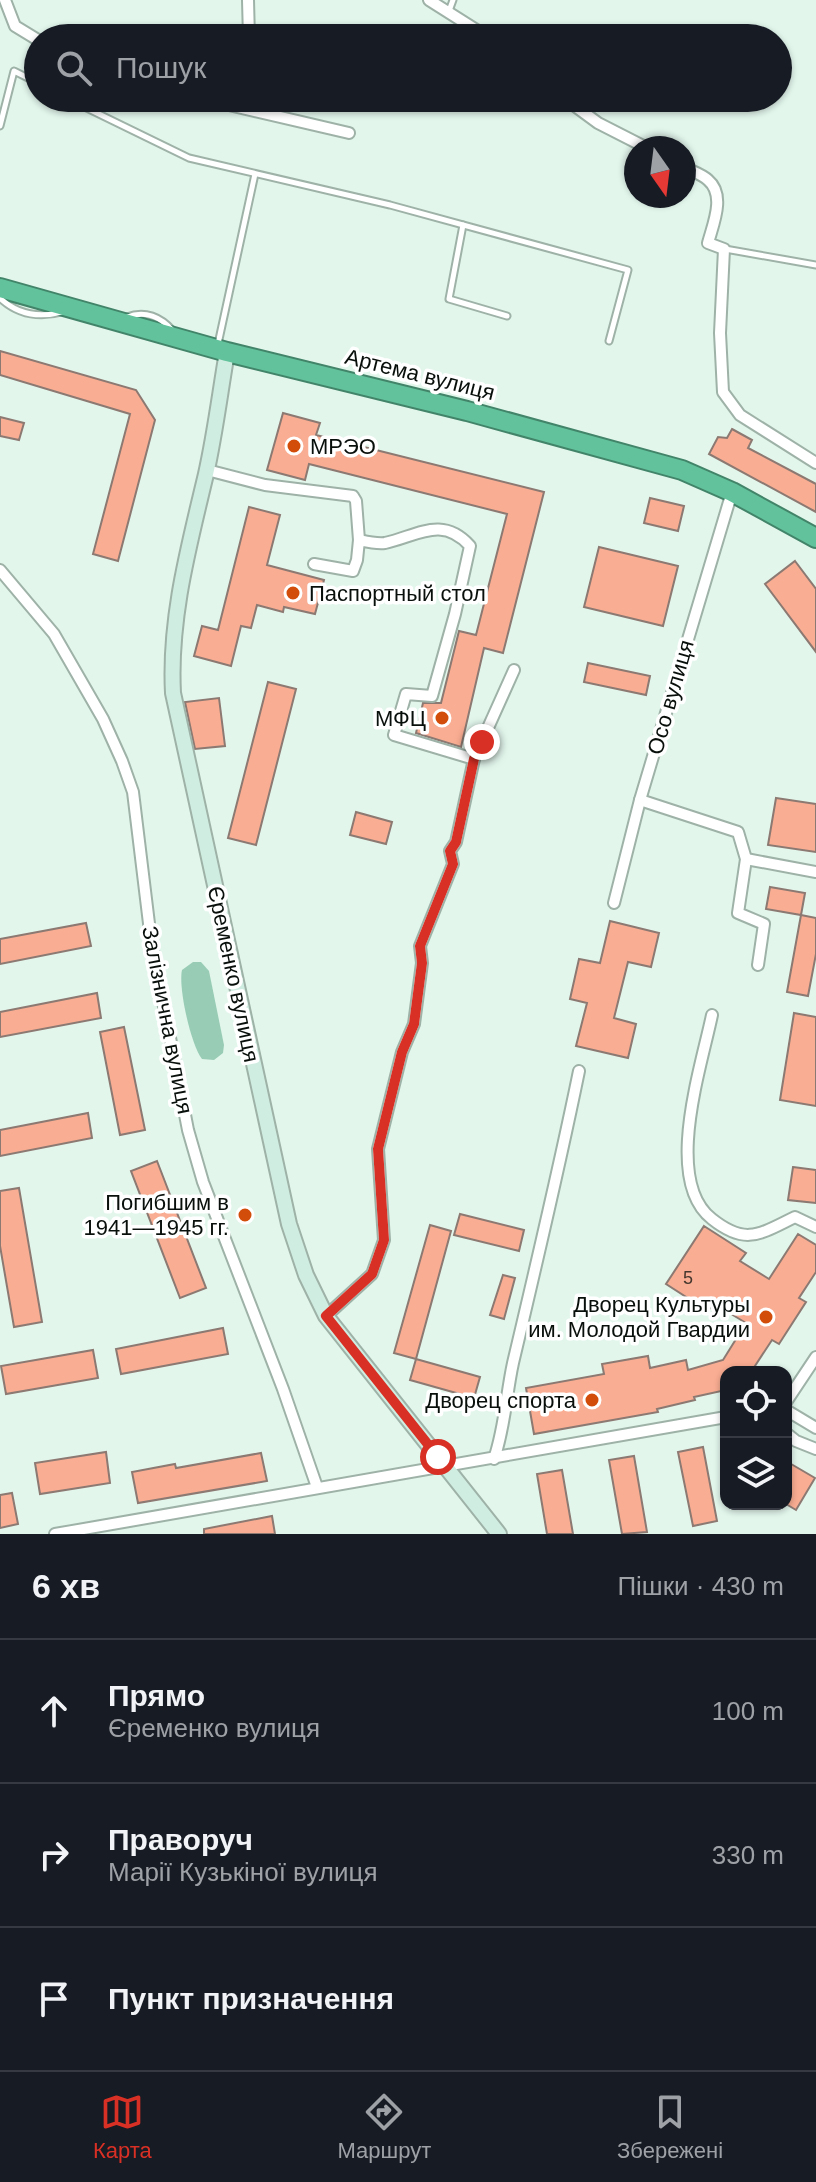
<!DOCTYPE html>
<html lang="uk">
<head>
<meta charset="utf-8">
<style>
	:root { --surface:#171b24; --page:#242831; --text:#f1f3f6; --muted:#9ea1a6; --line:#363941; --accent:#d93025 }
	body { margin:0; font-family:Helvetica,sans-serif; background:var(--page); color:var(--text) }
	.controls { position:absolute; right:24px; bottom:24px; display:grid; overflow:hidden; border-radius:16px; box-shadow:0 2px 6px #0004 }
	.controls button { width:72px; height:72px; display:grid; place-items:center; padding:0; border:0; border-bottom:2px solid var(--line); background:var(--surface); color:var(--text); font:40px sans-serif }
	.compass { position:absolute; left:624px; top:136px; width:72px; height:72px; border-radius:50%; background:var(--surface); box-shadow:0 2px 6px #0004; rotate:166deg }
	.stop { position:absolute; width:24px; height:24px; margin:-18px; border:6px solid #d93025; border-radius:50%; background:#fff }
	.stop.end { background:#d93025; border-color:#fff; box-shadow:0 2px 8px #0008 }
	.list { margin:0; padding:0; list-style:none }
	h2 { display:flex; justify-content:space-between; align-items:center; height:104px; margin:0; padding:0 32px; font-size:34px }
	h2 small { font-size:26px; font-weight:400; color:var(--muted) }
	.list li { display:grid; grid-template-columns:52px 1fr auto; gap:24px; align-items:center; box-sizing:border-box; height:144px; padding:0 32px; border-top:2px solid var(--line) }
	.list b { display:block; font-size:30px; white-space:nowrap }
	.list p { margin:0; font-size:26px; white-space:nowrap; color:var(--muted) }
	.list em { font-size:26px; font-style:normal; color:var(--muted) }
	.icon { flex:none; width:44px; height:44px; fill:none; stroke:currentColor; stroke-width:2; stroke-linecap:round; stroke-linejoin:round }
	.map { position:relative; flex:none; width:816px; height:1534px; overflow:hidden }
	.search { position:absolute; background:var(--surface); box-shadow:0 2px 6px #0004; left:24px; right:24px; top:24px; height:88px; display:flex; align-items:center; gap:20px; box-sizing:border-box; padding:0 28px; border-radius:44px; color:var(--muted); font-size:30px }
	.sheet { height:536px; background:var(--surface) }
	nav { display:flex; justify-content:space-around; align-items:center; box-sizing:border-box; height:112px; border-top:2px solid var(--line); background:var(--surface); font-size:22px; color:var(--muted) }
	nav a { display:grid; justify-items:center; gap:4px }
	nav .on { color:var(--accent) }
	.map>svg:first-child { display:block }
	.green { fill:#98ccb5 }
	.building { fill:#f9ad92; stroke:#8c7972; stroke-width:2 }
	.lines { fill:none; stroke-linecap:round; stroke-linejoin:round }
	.lane-casing { stroke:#9eb2a8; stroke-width:9 }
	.street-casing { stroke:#9eb2a8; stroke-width:14 }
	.secondary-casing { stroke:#9eb2a8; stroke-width:18 }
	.highway-casing { stroke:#428469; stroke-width:22 }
	.lane { stroke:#fff; stroke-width:5 }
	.street { stroke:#fff; stroke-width:10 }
	.secondary { stroke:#d0ede1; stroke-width:14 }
	.highway { stroke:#61c29b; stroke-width:18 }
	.route { stroke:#d93025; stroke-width:10 }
	.poi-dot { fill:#d14d09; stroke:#fff; stroke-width:3 }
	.labels { text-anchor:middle; stroke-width:7; stroke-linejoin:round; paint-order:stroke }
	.number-label { font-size:18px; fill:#45372e }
	.street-label { font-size:22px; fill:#09100c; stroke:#fff }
	.poi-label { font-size:22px; fill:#09100c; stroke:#fff; text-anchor:end }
</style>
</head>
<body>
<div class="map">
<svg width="816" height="1534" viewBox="0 0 816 1534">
	<rect width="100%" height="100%" fill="#e2f6ec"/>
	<path class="green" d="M193 962H201L209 971 224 1045 223 1053 214 1060 202 1059C191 1045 178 988 182 970Z"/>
	<g class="building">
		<path d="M0 351 136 390 155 420 118 561 93 554 130 414 0 375Z"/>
		<path d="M283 413 320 423 316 435 544 492 503 653 484 648 461 747 416 733 423 703H441L459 631 476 635 507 514 309 464 305 480 267 470Z"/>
		<path d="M0 417 24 423 19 440 0 436Z"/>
		<path d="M732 429 752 440 748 448 816 484V512L709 454 718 437 727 438Z"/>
		<path d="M650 498 684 506 678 531 644 523Z"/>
		<path d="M249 507 280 515 267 565 324 580 315 614 284 607 283 612 257 605 251 628 241 626 231 666 194 656 202 626 218 630Z"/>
		<path d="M599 547 678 566 663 626 584 607Z"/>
		<path d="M795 561 816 589V652L765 584Z"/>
		<path d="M588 663 650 676 646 695 584 682Z"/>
		<path d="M268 682 296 689 256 845 228 838Z"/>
		<path d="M219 698 225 746 195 749 185 702Z"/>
		<path d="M776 798 816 804V852L768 845Z"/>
		<path d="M356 812 392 822 386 844 350 835Z"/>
		<path d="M770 887 805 893 801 915 766 909Z"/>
		<path d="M801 915 816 918V954L808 996 787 992Z"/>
		<path d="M610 921 659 933 651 967 628 962 614 1018 636 1024 628 1058 576 1046 587 1003 570 999 579 959 600 963Z"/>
		<path d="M86 923 91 946 0 964V939Z"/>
		<path d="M97 993 101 1018 0 1037V1012Z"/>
		<path d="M794 1013 816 1017V1106L780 1100Z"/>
		<path d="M124 1027 145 1130 120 1135 100 1032Z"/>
		<path d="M88 1113 92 1138 0 1156V1130Z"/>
		<path d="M157 1161 206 1288 180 1298 131 1171Z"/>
		<path d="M793 1167 816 1170V1203L788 1200Z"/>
		<path d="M19 1188 42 1322 14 1327 0 1246V1191Z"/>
		<path d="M460 1214 524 1230 519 1251 454 1235Z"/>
		<path d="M430 1225 451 1231 416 1359 394 1353Z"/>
		<path d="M704 1226 746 1253 740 1261 769 1279 798 1234 816 1245V1272L799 1298 806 1302 779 1344 772 1340 751 1372H726V1390L694 1397 695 1400 657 1409 658 1412 534 1434 526 1388 604 1374 602 1364 648 1356 650 1368 686 1360 688 1370 723 1360 746 1323 713 1303 708 1311 666 1284Z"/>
		<path d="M503 1275 515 1278 504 1319 490 1315Z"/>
		<path d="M223 1328 228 1354 121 1374 116 1349Z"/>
		<path d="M93 1350 98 1378 6 1394 1 1366Z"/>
		<path d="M416 1359 480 1377 474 1398 410 1380Z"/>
		<path d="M703 1447 717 1521 693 1526 678 1452Z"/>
		<path d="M106 1452 110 1483 40 1494 35 1463Z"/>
		<path d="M261 1453 267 1481 138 1503 132 1472 175 1464 176 1468Z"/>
		<path d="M634 1456 647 1532 622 1534 609 1460Z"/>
		<path d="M786 1461 815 1478 796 1510 786 1504Z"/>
		<path d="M562 1470 573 1534H547L537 1474Z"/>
		<path d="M12 1493 18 1524 0 1528V1495Z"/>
		<path d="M272 1516 275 1534H204V1529Z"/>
	</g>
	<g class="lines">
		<defs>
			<g id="lane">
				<path d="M449 11 453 0"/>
				<path d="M66 98 189 158 390 205 628 270 609 341"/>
				<path d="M0 126 14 71 38 83"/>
				<path d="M463 225 449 299 507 316"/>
				<path d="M725 249 816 265"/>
				<path d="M0 298C18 315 39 318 62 312"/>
				<path d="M127 317C145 310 161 317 173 331"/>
				<path d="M218 344 255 174"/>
			</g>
			<g id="street">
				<path d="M5 0 15 26 38 40"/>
				<path d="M248 0 249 38"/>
				<path d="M429 0 489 38"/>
				<path d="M199 98 349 133"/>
				<path d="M564 98 598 123 647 148"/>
				<path d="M684 167C691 171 702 174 708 180 726 195 713 224 708 243L724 249 720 333 723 392 740 415 816 463"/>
				<path d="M207 470 265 485 353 496 356 501 359 540"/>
				<path d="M314 564 353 571 357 560 359 540C368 542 376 544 385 543 417 536 442 515 470 546L455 614 432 696 406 694 394 735 474 759"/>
				<path d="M0 570 54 634 103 719 122 761 133 792 151 940 188 1130 203 1182 283 1389 317 1487"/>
				<path d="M640 800 738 832 746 859 738 913 764 924 758 965"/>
				<path d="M746 859 816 872"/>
				<path d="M614 903 640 800 732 492"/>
				<path d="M712 1015C701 1068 663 1181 712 1219 746 1246 760 1234 795 1217L816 1227"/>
				<path d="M326 1316 372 1274 384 1240 378 1149 402 1052 414 1024 422 963 420 946 453 864 450 851 456 842 474 759 514 670"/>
				<path d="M786 1402 816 1357"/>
				<path d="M786 1410 816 1428"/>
				<path d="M786 1433 796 1441 816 1449"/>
				<path d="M494 1459C505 1427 506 1395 513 1363 536 1266 559 1169 579 1071"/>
				<path d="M55 1534 726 1417"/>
			</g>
			<path id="secondary" d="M227 352C220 393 215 434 206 474 189 546 169 618 173 693L289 1224 306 1275 326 1316 499 1534"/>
			<path id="highway" d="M0 288 227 352 467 411 682 470 732 492 816 538"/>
		</defs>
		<use href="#lane" class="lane-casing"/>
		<use href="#street" class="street-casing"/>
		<use href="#secondary" class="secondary-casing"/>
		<use href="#highway" class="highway-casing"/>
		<use href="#lane" class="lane"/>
		<use href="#street" class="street"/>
		<use href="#secondary" class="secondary"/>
		<use href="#highway" class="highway"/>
	</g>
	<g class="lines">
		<path class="route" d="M438 1457 326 1316 372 1274 384 1240 378 1149 402 1052 414 1024 422 963 420 946 453 864 450 851 456 842 474 759 482 742"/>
	</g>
	<g class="poi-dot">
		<circle cx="294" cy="446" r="8"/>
		<circle cx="293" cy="593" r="8"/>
		<circle cx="442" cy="718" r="8"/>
		<circle cx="245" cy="1215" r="8"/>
		<circle cx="766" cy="1317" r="8"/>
		<circle cx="592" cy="1400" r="8"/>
	</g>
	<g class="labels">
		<g class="number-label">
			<text x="688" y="1284">5</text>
		</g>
		<g class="street-label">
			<text transform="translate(420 374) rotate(14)" y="8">Артема вулиця</text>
			<text transform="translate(670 697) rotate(-74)" y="8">Осо вулиця</text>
			<text transform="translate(234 974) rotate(78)" y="8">Єременко вулиця</text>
			<text transform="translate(168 1020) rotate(79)" y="8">Залізнична вулиця</text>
		</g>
		<g class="poi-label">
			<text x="310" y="454" text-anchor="start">МРЭО</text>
			<text x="309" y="601" text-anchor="start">Паспортный стол</text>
			<text x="426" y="726">МФЦ</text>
			<text x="229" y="1210">Погибшим в<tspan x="229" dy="25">1941—1945 гг.</tspan></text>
			<text x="750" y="1312">Дворец Культуры<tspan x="750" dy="25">им. Молодой Гвардии</tspan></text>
			<text x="576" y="1408">Дворец спорта</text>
		</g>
	</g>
</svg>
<div class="controls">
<button><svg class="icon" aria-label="locate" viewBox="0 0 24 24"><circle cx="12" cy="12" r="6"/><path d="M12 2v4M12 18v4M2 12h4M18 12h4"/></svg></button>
<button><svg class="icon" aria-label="layers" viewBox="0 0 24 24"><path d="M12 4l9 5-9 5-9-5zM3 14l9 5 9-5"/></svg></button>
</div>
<svg class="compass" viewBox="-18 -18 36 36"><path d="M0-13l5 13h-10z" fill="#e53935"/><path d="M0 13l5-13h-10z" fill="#9ea1a6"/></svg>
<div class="stop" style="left:438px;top:1457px"></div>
<div class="stop end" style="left:482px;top:742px"></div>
<div class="search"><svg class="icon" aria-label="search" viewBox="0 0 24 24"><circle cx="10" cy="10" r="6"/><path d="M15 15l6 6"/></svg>Пошук</div>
</div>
<section class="sheet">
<h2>6 хв<small>Пішки · 430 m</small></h2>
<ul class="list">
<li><svg class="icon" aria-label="ahead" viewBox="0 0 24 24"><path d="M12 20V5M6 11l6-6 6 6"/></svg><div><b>Прямо</b><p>Єременко вулиця</p></div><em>100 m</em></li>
<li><svg class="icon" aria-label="right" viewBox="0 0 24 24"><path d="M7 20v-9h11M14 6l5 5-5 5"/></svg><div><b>Праворуч</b><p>Марії Кузькіної вулиця</p></div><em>330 m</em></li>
<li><svg class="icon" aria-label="arrive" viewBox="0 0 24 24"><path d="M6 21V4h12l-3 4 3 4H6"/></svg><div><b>Пункт призначення</b></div></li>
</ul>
</section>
<nav>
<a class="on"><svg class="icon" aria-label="map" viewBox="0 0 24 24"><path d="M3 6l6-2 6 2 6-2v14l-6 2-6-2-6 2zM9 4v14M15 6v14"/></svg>Карта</a>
<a><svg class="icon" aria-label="directions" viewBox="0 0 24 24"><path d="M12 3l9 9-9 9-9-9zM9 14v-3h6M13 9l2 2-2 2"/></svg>Маршрут</a>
<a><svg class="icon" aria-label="saved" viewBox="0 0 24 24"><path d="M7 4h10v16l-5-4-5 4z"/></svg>Збережені</a>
</nav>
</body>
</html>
